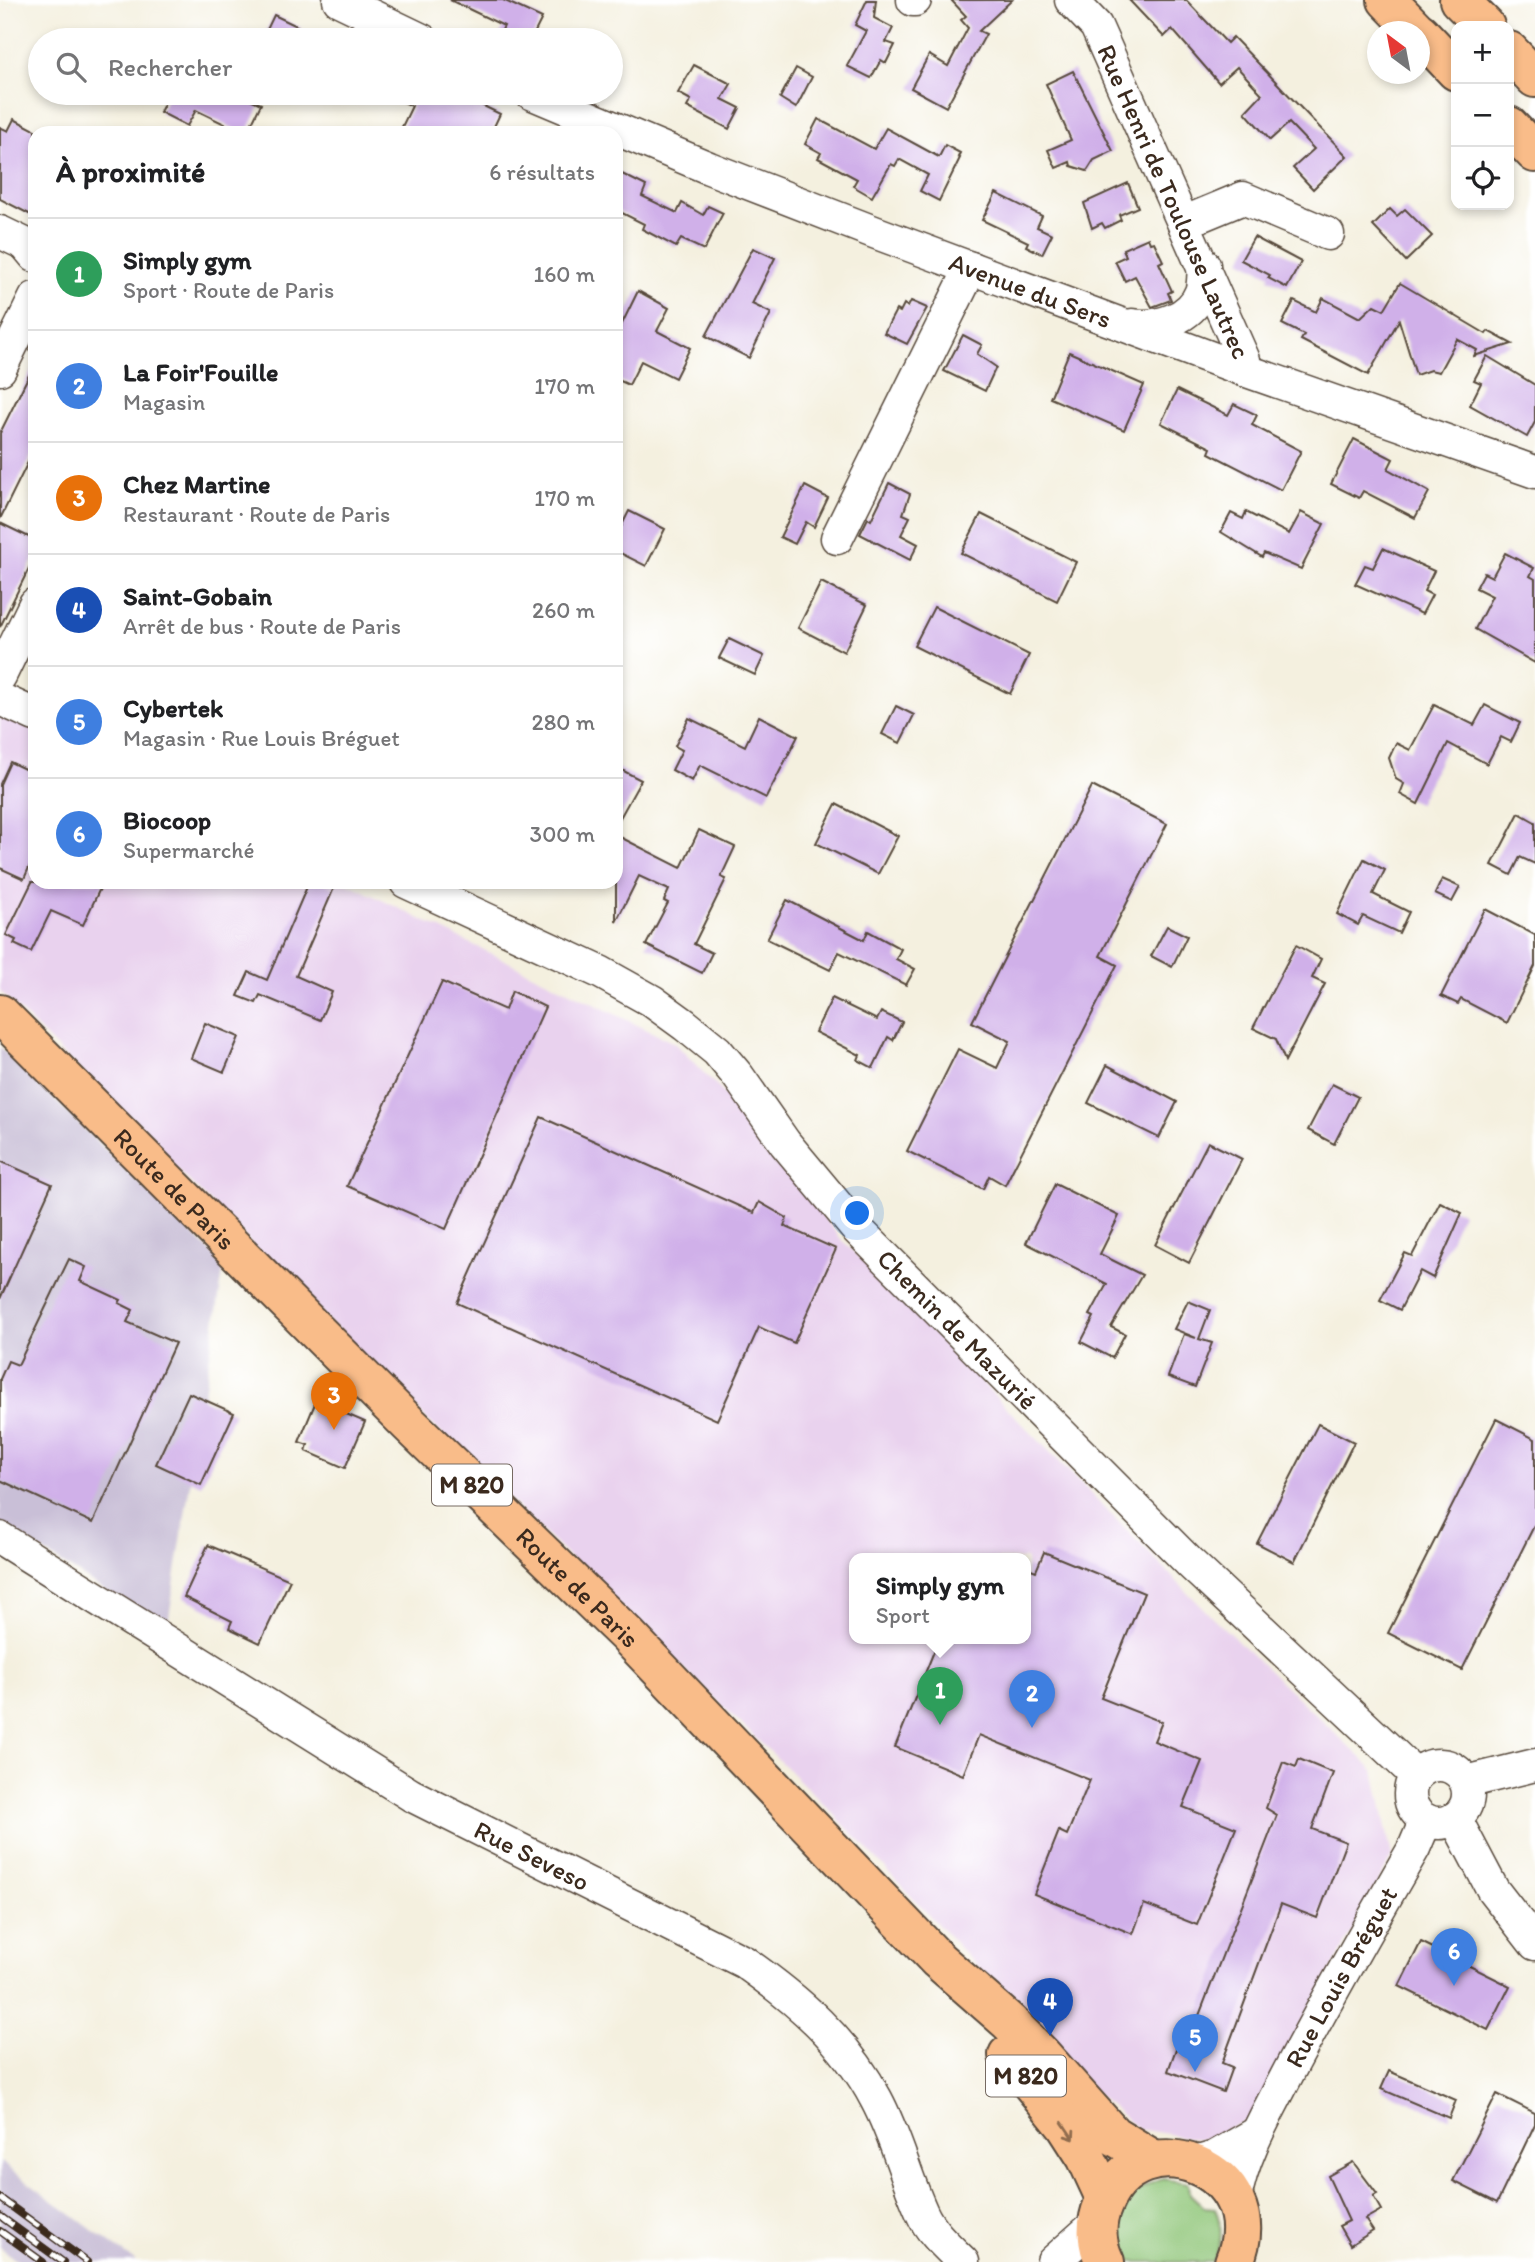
<!DOCTYPE html>
<html lang="fr">
<head>
<meta charset="utf-8">
<style>
	:root { --surface:#fff; --page:#f6f6f6; --text:#202124; --muted:#757577; --line:#e0e0e0; --accent:#c8321e }
	body { margin:0; font-family:Itim,sans-serif; background:var(--page); color:var(--text) }
	.controls { position:absolute; right:21px; top:21px; display:grid; overflow:hidden; border-radius:14px; box-shadow:0 4px 10px #0003 }
	.controls button { width:63px; height:63px; display:grid; place-items:center; padding:0; border:0; border-bottom:2px solid var(--line); background:var(--surface); color:var(--text); font:35px sans-serif }
	.compass { position:absolute; left:1367px; top:21px; width:63px; height:63px; border-radius:50%; background:var(--surface); box-shadow:0 4px 10px #0003; rotate:328deg }
	.you { position:absolute; left:858px; top:1214px; width:24px; height:24px; margin:-18px; border:5px solid #fff; border-radius:50%; background:#1a73e8; box-shadow:0 0 0 10px #1a73e833 }
	.badge { display:grid; place-items:center; width:46px; height:46px; border-radius:50%; background:var(--accent); color:#fff; font-size:23px; font-weight:700 }
	.pin { position:absolute; translate:-50% -58px; filter:drop-shadow(0 2px 4px #0008) }
	.pin::after { content:''; position:absolute; top:37px; width:24px; height:21px; background:inherit; clip-path:polygon(0 0,100% 0,50% 100%) }
	.popup { position:absolute; left:849px; top:1553px; width:182px; height:91px; box-sizing:border-box; display:grid; place-content:center; border-radius:14px; background:var(--surface); filter:drop-shadow(0 2px 5px #0005); font-size:23px; white-space:nowrap; color:var(--muted) }
	.popup b { font-size:26px; color:var(--text) }
	.popup::after { content:''; position:absolute; left:50%; top:100%; margin-left:-14px; border:14px solid transparent; border-top-color:var(--surface) }
	.list { margin:0; padding:0; list-style:none }
	h2 { display:flex; justify-content:space-between; align-items:center; height:91px; margin:0; padding:0 28px; font-size:30px }
	h2 small { font-size:23px; font-weight:400; color:var(--muted) }
	.list li { display:grid; grid-template-columns:46px 1fr auto; gap:21px; align-items:center; box-sizing:border-box; height:112px; padding:0 28px; border-top:2px solid var(--line) }
	.list b { display:block; font-size:26px; white-space:nowrap }
	.list p { margin:0; font-size:23px; white-space:nowrap; color:var(--muted) }
	.list em { font-size:23px; font-style:normal; color:var(--muted) }
	.icon { flex:none; width:38px; height:38px; fill:none; stroke:currentColor; stroke-width:2; stroke-linecap:round; stroke-linejoin:round }
	.map { position:relative; flex:none; width:1535px; height:2262px; overflow:hidden }
	.search { position:absolute; background:var(--surface); box-shadow:0 4px 10px #0003; left:28px; top:28px; width:595px; height:77px; display:flex; align-items:center; gap:18px; box-sizing:border-box; padding:0 24px; border-radius:38px; color:var(--muted); font-size:26px }
	.panel { position:absolute; background:var(--surface); box-shadow:0 4px 10px #0003; left:28px; top:126px; width:595px; height:763px; border-radius:21px }
	.map>svg:first-child { display:block }
	.built { fill:#e9d2ee; fill-rule:evenodd }
	.industrial { fill:#c9bfd7 }
	.green { fill:#90c679; stroke:#66784c; stroke-width:2 }
	.building { fill:#d0b0e9 }
	.lines { fill:none; stroke-linecap:round; stroke-linejoin:round }
	.minor-casing { stroke:#57483b; stroke-width:35 }
	.major-casing { stroke:#57483b; stroke-width:42 }
	.highway-casing { stroke:#57483b; stroke-width:42 }
	.minor { stroke:#fff; stroke-width:32 }
	.major { stroke:#f9bc89; stroke-width:38 }
	.highway { stroke:#f9bc89; stroke-width:38 }
	.rail-casing { stroke:#3b2a1e; stroke-width:8 }
	.rail { stroke:#fff; stroke-width:5; stroke-dasharray:16; stroke-linecap:butt }
	.oneway { stroke:#906c4e }
	.labels { text-anchor:middle; stroke-width:6; stroke-linejoin:round; paint-order:stroke }
	.shield { fill:#fff; stroke:#766a62; stroke-width:2 }
	.shield-label { font-size:24px; font-weight:bold; fill:#3b2a1e }
	.street-label { font-size:26px; fill:#3b2a1e; stroke:#fff }
</style>
</head>
<body>
<div class="map">
<svg width="1535" height="2262" viewBox="0 0 1535 2262">
	<rect width="100%" height="100%" fill="#fff"/>
	<filter id="ink" filterUnits="userSpaceOnUse"><feTurbulence type="fractalNoise" baseFrequency=".0143" numOctaves="2"/><feDisplacementMap in="SourceGraphic" scale="14" xChannelSelector="R" yChannelSelector="G"/><feConvolveMatrix kernelMatrix="1 2 1 2 8 2 1 2 1" color-interpolation-filters="sRGB"/></filter>
	<filter id="wash" filterUnits="userSpaceOnUse"><feTurbulence type="fractalNoise" baseFrequency=".00686" numOctaves="4" result="noise"/><feDisplacementMap in="SourceGraphic" scale="28" xChannelSelector="R" yChannelSelector="G"/><feGaussianBlur stdDeviation="1.57" result="paint"/><feColorMatrix in="noise" values="0 0 0 0 0 0 0 0 0 0 0 0 0 0 0 0 0 1.4 0 .05"/><feComposite in="paint" operator="in"/></filter>
	<g filter="url(#wash)">
		<rect width="100%" height="100%" fill="#f4f0df"/>
		<path class="built" d="M0 713 35 730V882H345L676 1044 732 1102 841 1239 1206 1611 1374 1770 1392 1856 1254 2117 1204 2140 1138 2129 1099 2096 834 1814 402 1395 0 991ZM854 1559H1026V1639H854Z"/>
		<g class="industrial">
			<path d="M0 1047 224 1265 167 1630 0 1524Z"/>
			<path d="M0 2162 136 2262H19L0 2248Z"/>
		</g>
		<path class="green" d="M1163 2179 1189 2183 1190 2194 1204 2207 1215 2208C1223 2228 1223 2243 1212 2262H1127C1106 2226 1124 2190 1163 2179Z"/>
		<g id="blocks">
			<g class="building">
				<path d="M450 0H503L542 18 531 40H513L500 34 504 26Z"/>
				<path d="M867 0H876L874 18 893 28 886 42 895 45 886 63 881 60 871 78 847 66 866 31 855 25Z"/>
				<path d="M951 0H1012L979 31 986 34 946 107 911 88 929 55 948 66 968 28 961 20 966 16Z"/>
				<path d="M1129 0H1186L1227 43 1233 37 1347 156 1313 189 1293 168 1314 149 1289 123 1270 140 1245 112 1262 94 1237 67 1219 83 1172 29 1164 37Z"/>
				<path d="M274 15 301 28 294 40H262Z"/>
				<path d="M694 65 731 84 722 99 740 108 729 129 687 107 691 100 678 93Z"/>
				<path d="M796 68 812 77 796 108 780 98Z"/>
				<path d="M1073 71 1113 151 1094 160 1087 171 1071 166 1070 162 1056 168 1048 150 1071 140 1046 84Z"/>
				<path d="M161 93H251L248 98 261 104 247 133H243L196 110 187 126 160 112 168 96Z"/>
				<path d="M385 93H457L500 114 491 133H399L412 106Z"/>
				<path d="M14 119 35 130V217L0 199V127L8 131Z"/>
				<path d="M818 119 874 149 886 128 939 157 945 145 960 153 958 157 960 158 939 201 920 191 928 175 899 159 895 166 891 164 872 197 853 186 857 179 818 158 821 153 805 144Z"/>
				<path d="M616 171 646 186 642 196 677 213 682 203 703 215 708 206 723 213 704 250 681 239 676 247 642 229 644 224 616 210Z"/>
				<path d="M1128 183 1138 207 1119 215 1121 220 1105 228 1102 223 1092 228 1084 203Z"/>
				<path d="M996 193 1042 216 1037 227 1052 234 1042 254 1026 246 1028 242 982 220Z"/>
				<path d="M1390 209 1397 216 1405 209 1432 236 1406 261 1373 226Z"/>
				<path d="M1254 237 1301 262 1287 288 1268 278 1270 275 1241 260Z"/>
				<path d="M1148 238 1150 243 1154 242 1163 261 1159 263 1172 291 1168 293 1171 300 1152 307 1135 276 1125 281 1115 261 1126 256 1123 249Z"/>
				<path d="M753 248 775 258 752 304 771 313 749 358 706 336Z"/>
				<path d="M1400 283 1486 334 1488 331 1512 344 1474 356 1477 350 1457 339 1439 372 1430 370 1416 375 1399 320 1368 375 1301 340 1304 335 1282 324 1294 301 1316 312 1323 298 1360 318 1374 305 1384 310Z"/>
				<path d="M638 291 669 308 657 331 690 348 675 378 641 361 629 385 616 379V336Z"/>
				<path d="M911 301 927 308 907 344 884 333 896 310 900 312 904 304 908 307Z"/>
				<path d="M963 335 982 345 977 354 996 367 985 391 944 371Z"/>
				<path d="M1069 352 1144 385 1124 430 1050 398Z"/>
				<path d="M1487 356 1535 385V422L1527 437 1470 405 1481 383 1474 380Z"/>
				<path d="M35 363V448L0 519V433Z"/>
				<path d="M1177 390 1228 415 1234 404 1257 415 1252 425 1301 451 1281 490 1209 453 1211 448 1161 423Z"/>
				<path d="M1354 439 1393 459 1388 469 1429 492 1415 518 1363 491 1359 498 1331 484Z"/>
				<path d="M889 483 910 494 903 514 910 517 901 535 918 544 910 560 860 534 868 518 871 520Z"/>
				<path d="M805 486 828 498 814 527 806 522 795 544 780 537Z"/>
				<path d="M629 511 665 529 646 566 616 551V537Z"/>
				<path d="M1246 512 1289 534 1301 512 1324 524 1301 569 1264 553 1262 557 1221 532 1231 513 1243 519Z"/>
				<path d="M981 514 1076 562 1057 601 961 553Z"/>
				<path d="M0 523 35 540V556L0 627Z"/>
				<path d="M1383 548 1434 571 1424 591 1432 595 1422 614 1355 584 1365 565 1373 568Z"/>
				<path d="M1505 553 1534 568 1530 576 1535 579V663L1475 629 1492 596 1476 588 1484 573 1492 577Z"/>
				<path d="M821 582 867 605 844 652 798 628Z"/>
				<path d="M934 607 1029 655 1010 694 914 646Z"/>
				<path d="M729 639 764 656 755 675 719 658Z"/>
				<path d="M1434 705 1474 725 1485 705 1520 723 1511 742 1501 737 1487 764 1448 743 1418 804 1400 794 1404 784 1396 779 1389 758 1396 743 1410 750Z"/>
				<path d="M896 706 914 715 900 743 882 734Z"/>
				<path d="M759 716 798 736 766 798 700 765 692 781 672 770 682 750 675 746 689 718 745 746Z"/>
				<path d="M10 762 35 774V854L24 879 0 868V784Z"/>
				<path d="M616 767 641 780 616 825Z"/>
				<path d="M1092 786 1167 824 1100 956 1117 965 1005 1185 989 1176 983 1189 907 1151 958 1049 997 1068 1010 1041 972 1022Z"/>
				<path d="M836 804 898 836 878 874 816 843Z"/>
				<path d="M1519 813 1535 822V864L1520 857 1511 875 1492 865Z"/>
				<path d="M699 830 735 847 721 877 726 879 694 944 712 953 702 973 646 945 668 903 664 901 669 890 639 876 616 922V835L681 868Z"/>
				<path d="M1364 859 1385 870 1373 894 1409 912 1399 933 1363 916 1358 925 1337 914Z"/>
				<path d="M1442 879 1460 887 1452 902 1435 894Z"/>
				<path d="M32 882H103L83 925 51 911 31 952 14 944 16 940 6 935Z"/>
				<path d="M309 882H322L334 888 296 976 332 992 320 1020 260 995 256 1003 238 996 249 972 267 980Z"/>
				<path d="M787 900 864 940 868 931 901 949 896 959 915 969 906 985 839 952 830 970 767 939Z"/>
				<path d="M1485 909 1535 935V966L1507 1023 1461 999 1458 1004 1441 996Z"/>
				<path d="M1167 926 1187 936 1172 967 1151 956Z"/>
				<path d="M1296 945 1321 959 1312 978 1325 984 1285 1061 1276 1039 1253 1028Z"/>
				<path d="M442 982 505 1010 512 991 545 1007 446 1229 347 1186Z"/>
				<path d="M832 998 877 1020 881 1012 902 1022 893 1040 888 1037 873 1068 858 1060 860 1055 815 1032Z"/>
				<path d="M205 1023 239 1037 224 1072 191 1058Z"/>
				<path d="M1107 1065 1177 1102 1159 1138 1088 1103Z"/>
				<path d="M1332 1084 1358 1097 1334 1144 1308 1130Z"/>
				<path d="M541 1117 754 1213 759 1202 787 1218 784 1226 836 1249 794 1343 759 1327 717 1420 457 1303Z"/>
				<path d="M1208 1142 1242 1159 1189 1263 1155 1245Z"/>
				<path d="M0 1161 52 1184 0 1299Z"/>
				<path d="M1055 1184 1119 1216 1100 1254 1142 1275 1111 1327 1125 1334 1112 1358 1081 1342 1094 1317 1090 1315 1107 1284 1026 1243Z"/>
				<path d="M1440 1202 1462 1213 1433 1278 1420 1271 1400 1310 1380 1300 1405 1253 1412 1256Z"/>
				<path d="M69 1259 86 1267 80 1281 121 1300 119 1303 133 1310 127 1322 175 1343 93 1523 0 1480V1379L8 1361 18 1365Z"/>
				<path d="M1188 1301 1210 1310 1199 1339 1212 1343 1195 1387 1168 1377 1184 1334 1196 1338 1174 1329Z"/>
				<path d="M189 1393 234 1413 201 1485 156 1464Z"/>
				<path d="M316 1401 365 1422 345 1468 306 1451 308 1445 299 1442Z"/>
				<path d="M1496 1419 1535 1439V1524L1462 1670 1388 1633Z"/>
				<path d="M1318 1424 1354 1442 1294 1562 1257 1543Z"/>
				<path d="M208 1545 290 1580 260 1643 229 1628 232 1621 184 1597Z"/>
				<path d="M1044 1552 1144 1593 1101 1698 1162 1722 1154 1741 1202 1761 1183 1807 1236 1828 1197 1925 1144 1904 1133 1934 1034 1894 1059 1831 1067 1835 1090 1780 979 1735 963 1775 895 1747 939 1639H1026V1567L1036 1571Z"/>
				<path d="M1299 1759 1333 1773 1312 1829 1346 1842 1317 1918 1281 1904 1222 2063 1232 2067 1223 2092 1168 2071 1177 2046 1186 2049 1277 1815 1266 1808 1283 1762 1296 1767Z"/>
				<path d="M1421 1942 1510 1986 1488 2030 1399 1986Z"/>
				<path d="M1389 2071 1456 2100 1449 2118 1381 2089Z"/>
				<path d="M1497 2094 1535 2113V2124L1497 2203 1453 2181Z"/>
				<path d="M1353 2162 1377 2194 1373 2196 1381 2210 1365 2219 1373 2231 1350 2245 1339 2226 1349 2221 1328 2176Z"/>
			</g>
		</g>
	</g>
	<g filter="url(#ink)">
		<use href="#blocks" fill-opacity="0" stroke="#57483b" stroke-width="2"/>
		<g class="lines">
			<defs>
				<g id="minor">
					<path d="M339 0 422 40"/>
					<path d="M913 0H915"/>
					<path id="s1" d="M1071 0 1096 26 1244 360V370"/>
					<path id="s2" d="M531 93 709 168 874 232 1244 370 1535 472"/>
					<path d="M1185 222 1243 198 1328 234"/>
					<path d="M0 232 25 244 35 256"/>
					<path d="M1132 325C1157 329 1191 319 1201 292 1204 284 1203 274 1204 265"/>
					<path d="M0 369 35 298"/>
					<path d="M837 538 971 268"/>
					<path d="M0 676 35 604"/>
					<path d="M0 699 35 715"/>
					<path id="s3" d="M406 882 600 972 652 1001 685 1025 717 1051 738 1076 785 1143 855 1227 1190 1563 1416 1775"/>
					<path id="s4" d="M0 1538 411 1795 744 1962C798 2000 845 2040 876 2099 896 2136 905 2176 922 2213 931 2233 948 2247 963 2262"/>
					<circle cx="1439" cy="1794" r="29"/>
					<path d="M1466 1782 1535 1765"/>
					<path d="M1455 1818 1493 1890 1535 1944"/>
					<path d="M1195 2163 1215 2157 1257 2133"/>
					<path id="s5" d="M1235 2200C1242 2156 1266 2116 1286 2077 1326 2000 1370 1924 1414 1848L1426 1820"/>
					<path d="M1053 2262 1098 2222"/>
				</g>
				<g id="major">
					<path id="s6" d="M0 1014 409 1424 627 1635 938 1960 1009 2022 1040 2053 1113 2135 1154 2160"/>
					<path d="M1008 2055 1066 2126 1086 2157 1105 2198"/>
					<path d="M1105 2262C1096 2244 1095 2223 1103 2205 1139 2116 1273 2169 1234 2262"/>
				</g>
				<g id="highway">
					<path d="M1387 0 1418 32"/>
					<path d="M1459 0 1485 26"/>
					<path d="M1420 33 1456 71"/>
					<path d="M1509 51 1535 78"/>
					<path d="M1509 126 1535 153"/>
				</g>
			</defs>
			<use href="#minor" class="minor-casing"/>
			<use href="#major" class="major-casing"/>
			<use href="#highway" class="highway-casing"/>
			<use href="#minor" class="minor"/>
			<use href="#major" class="major"/>
			<use href="#highway" class="highway"/>
			<defs>
				<g id="rail">
					<path d="M0 2198 87 2262"/>
					<path d="M0 2216 63 2262"/>
					<path d="M0 2231 43 2262"/>
				</g>
			</defs>
			<use href="#rail" class="rail-casing"/>
			<use href="#rail" class="rail"/>
		</g>
		<defs><path id="oneway-shaft" d="M-6 0H5M1.5-3L5.5 0L1.5 3" fill="none" stroke-width="1.6" stroke-linecap="round" stroke-linejoin="round" transform="scale(1.75)"/></defs>
		<use class="oneway" href="#oneway-shaft" transform="translate(1068 2131) rotate(56)"/>
	</g>
	<g class="labels">
		<g class="shield">
			<rect x="432" y="1464.5" width="80" height="41" rx="5"/>
			<rect x="986" y="2055.5" width="80" height="41" rx="5"/>
		</g>
		<g class="shield-label">
			<text x="472" y="1493">M 820</text>
			<text x="1026" y="2084">M 820</text>
		</g>
		<g class="street-label">
			<text dy="9" stroke="none"><textPath href="#s1" startOffset="228">Rue Henri de Toulouse Lautrec</textPath></text>
			<text dy="9" stroke="none"><textPath href="#s2" startOffset="537">Avenue du Sers</textPath></text>
			<text dy="9" stroke="none"><textPath href="#s6" startOffset="247">Route de Paris</textPath></text>
			<text dy="9" stroke="none"><textPath href="#s3" startOffset="724">Chemin de Mazurié</textPath></text>
			<text dy="9" stroke="none"><textPath href="#s6" startOffset="814">Route de Paris</textPath></text>
			<text dy="9" stroke="none"><textPath href="#s4" startOffset="620">Rue Seveso</textPath></text>
			<text dy="9" stroke="none"><textPath href="#s5" startOffset="248">Rue Louis Bréguet</textPath></text>
		</g>
	</g>
</svg>
<div class="controls">
<button>+</button>
<button>−</button>
<button><svg class="icon" aria-label="locate" viewBox="0 0 24 24"><circle cx="12" cy="12" r="6"/><path d="M12 2v4M12 18v4M2 12h4M18 12h4"/></svg></button>
</div>
<svg class="compass" viewBox="-18 -18 36 36"><path d="M0-13l5 13h-10z" fill="#e53935"/><path d="M0 13l5-13h-10z" fill="#757577"/></svg>
<div class="you"></div>
<div class="pin badge" style="left:940px;top:1725px;background:#2e9e5b">1</div>
<div class="popup"><b>Simply gym</b>Sport</div>
<div class="pin badge" style="left:1032px;top:1728px;background:#3f7fe0">2</div>
<div class="pin badge" style="left:334px;top:1430px;background:#e8710a">3</div>
<div class="pin badge" style="left:1050px;top:2036px;background:#1a4fb4">4</div>
<div class="pin badge" style="left:1195px;top:2072px;background:#3f7fe0">5</div>
<div class="pin badge" style="left:1454px;top:1986px;background:#3f7fe0">6</div>
<div class="search"><svg class="icon" aria-label="search" viewBox="0 0 24 24"><circle cx="10" cy="10" r="6"/><path d="M15 15l6 6"/></svg>Rechercher</div>
<section class="panel">
<h2>À proximité<small>6 résultats</small></h2>
<ul class="list">
<li><span class="badge" style="background:#2e9e5b">1</span><div><b>Simply gym</b><p>Sport · Route de Paris</p></div><em>160 m</em></li>
<li><span class="badge" style="background:#3f7fe0">2</span><div><b>La Foir'Fouille</b><p>Magasin</p></div><em>170 m</em></li>
<li><span class="badge" style="background:#e8710a">3</span><div><b>Chez Martine</b><p>Restaurant · Route de Paris</p></div><em>170 m</em></li>
<li><span class="badge" style="background:#1a4fb4">4</span><div><b>Saint-Gobain</b><p>Arrêt de bus · Route de Paris</p></div><em>260 m</em></li>
<li><span class="badge" style="background:#3f7fe0">5</span><div><b>Cybertek</b><p>Magasin · Rue Louis Bréguet</p></div><em>280 m</em></li>
<li><span class="badge" style="background:#3f7fe0">6</span><div><b>Biocoop</b><p>Supermarché</p></div><em>300 m</em></li>
</ul>
</section>
</div>
</body>
</html>
